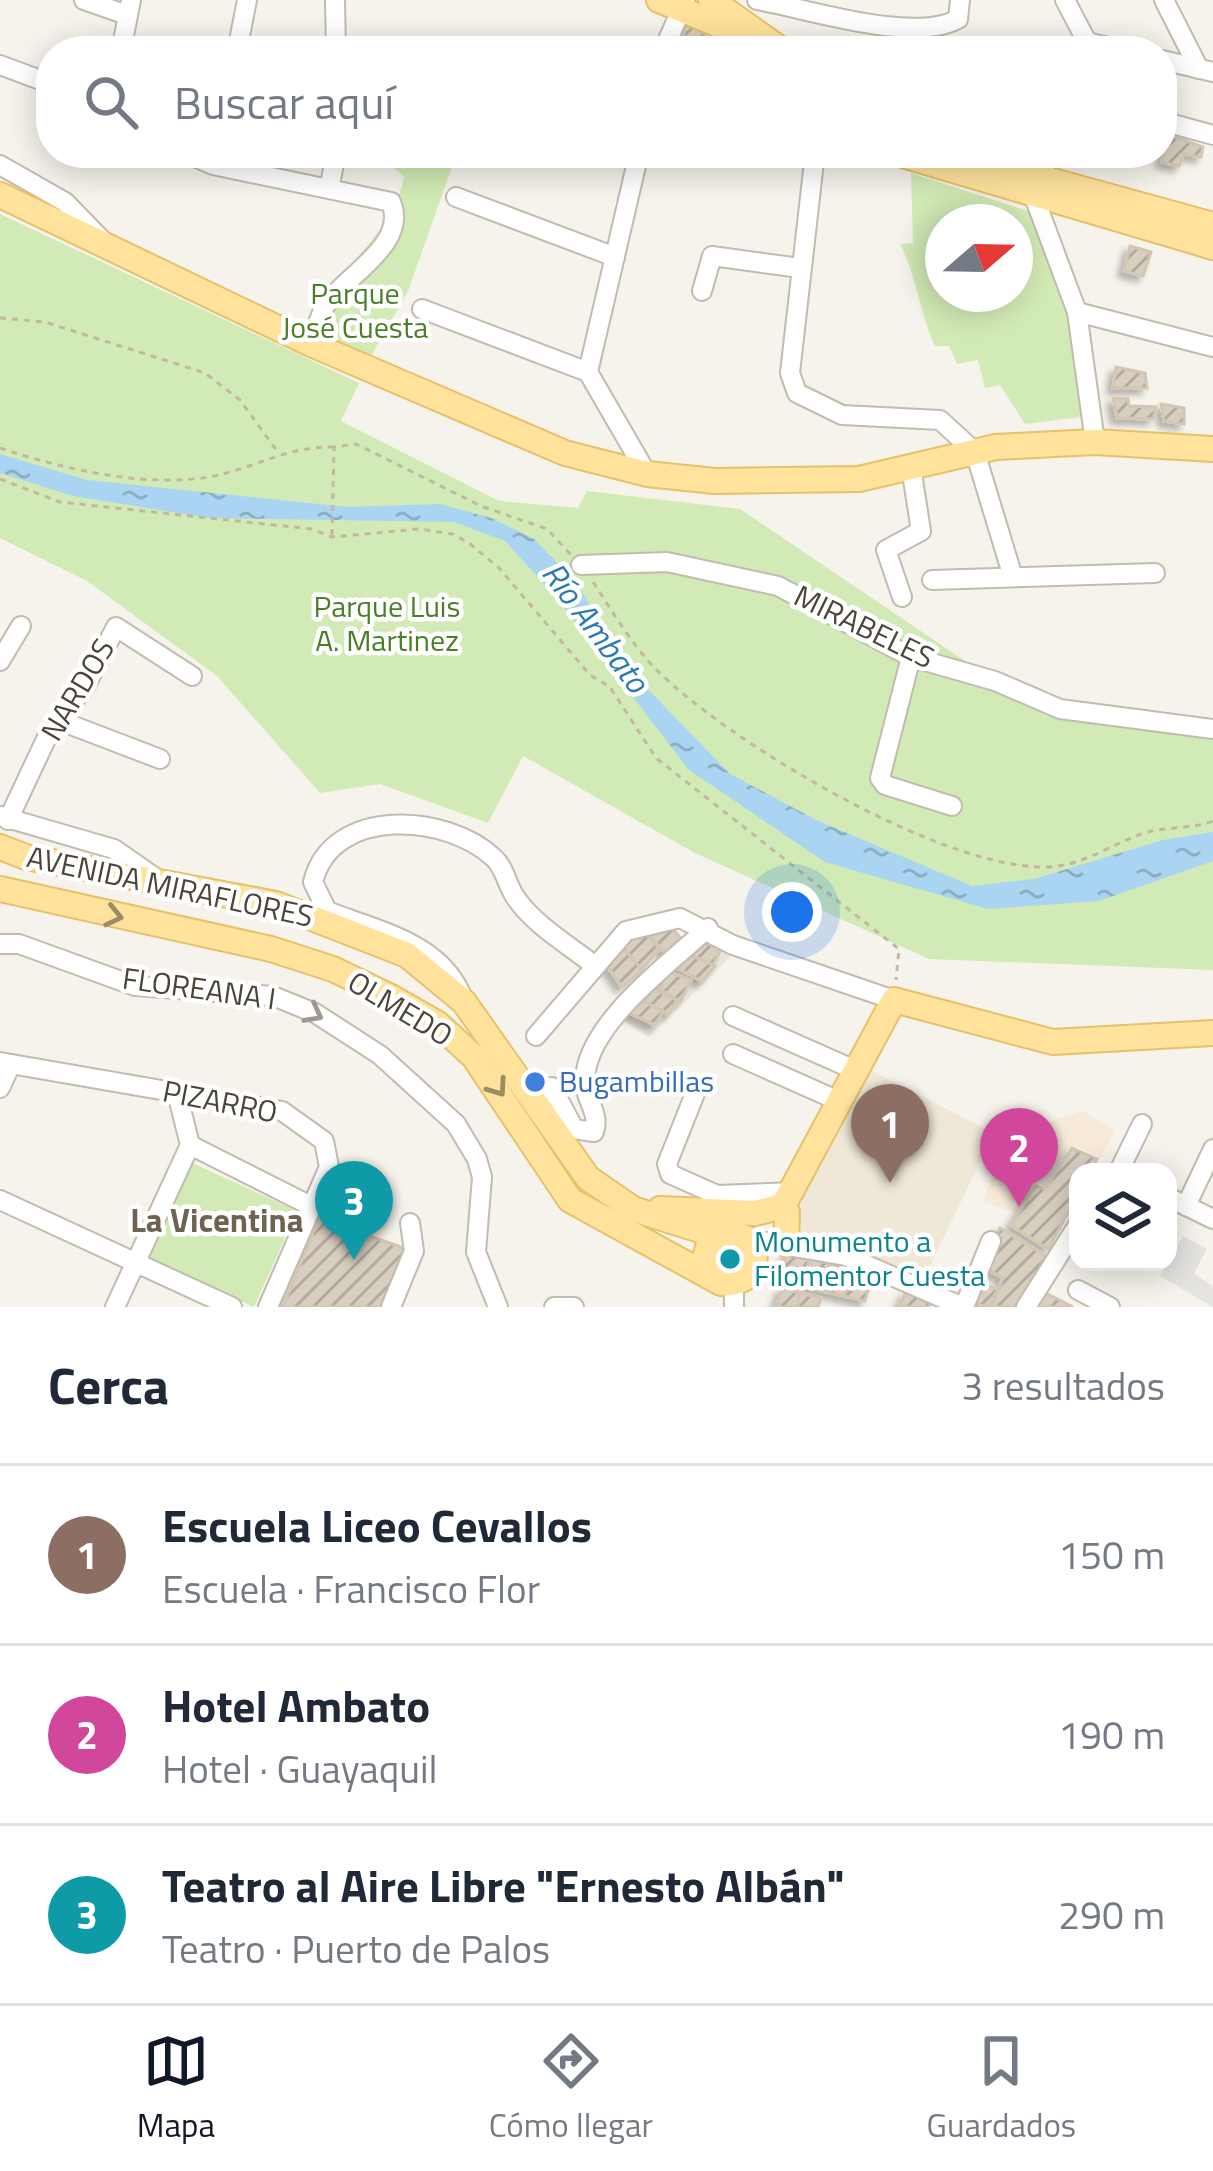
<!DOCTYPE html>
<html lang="es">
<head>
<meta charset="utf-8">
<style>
	:root { --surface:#fff; --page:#f2f2f3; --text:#1f2937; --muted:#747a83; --line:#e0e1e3; --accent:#111827 }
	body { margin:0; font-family:"Titillium Web",sans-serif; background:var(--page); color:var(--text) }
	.controls { position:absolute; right:36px; bottom:36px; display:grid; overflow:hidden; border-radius:24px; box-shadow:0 6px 30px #0003 }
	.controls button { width:108px; height:108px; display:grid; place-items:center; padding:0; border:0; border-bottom:3px solid var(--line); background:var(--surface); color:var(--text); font:60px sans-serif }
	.compass { position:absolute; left:925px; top:204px; width:108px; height:108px; border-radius:50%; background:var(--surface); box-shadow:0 6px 30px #0003; rotate:70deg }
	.you { position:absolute; left:792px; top:912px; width:42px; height:42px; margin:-30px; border:9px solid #fff; border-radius:50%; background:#1a73e8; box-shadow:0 0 0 18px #1a73e833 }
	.badge { display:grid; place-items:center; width:78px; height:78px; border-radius:50%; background:var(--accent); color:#fff; font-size:39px; font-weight:700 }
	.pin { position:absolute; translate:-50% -99px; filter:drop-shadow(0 3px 6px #0008) }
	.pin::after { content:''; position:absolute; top:63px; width:42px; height:36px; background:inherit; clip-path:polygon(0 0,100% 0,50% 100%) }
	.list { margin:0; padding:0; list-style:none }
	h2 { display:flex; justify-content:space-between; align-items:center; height:156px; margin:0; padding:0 48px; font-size:51px }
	h2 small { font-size:39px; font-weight:400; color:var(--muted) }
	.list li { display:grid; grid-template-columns:78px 1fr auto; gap:36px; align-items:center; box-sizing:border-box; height:180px; padding:0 48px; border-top:3px solid var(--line) }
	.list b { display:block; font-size:45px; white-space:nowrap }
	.list p { margin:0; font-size:39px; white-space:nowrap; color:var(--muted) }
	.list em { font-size:39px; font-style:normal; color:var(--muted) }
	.icon { flex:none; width:66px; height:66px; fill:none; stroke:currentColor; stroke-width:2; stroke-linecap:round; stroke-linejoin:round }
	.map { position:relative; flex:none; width:1213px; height:1307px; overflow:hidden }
	.search { position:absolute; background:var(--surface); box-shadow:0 6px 30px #0003; left:36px; right:36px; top:36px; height:132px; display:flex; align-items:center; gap:30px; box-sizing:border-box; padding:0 42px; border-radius:48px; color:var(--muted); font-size:45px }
	.sheet { height:696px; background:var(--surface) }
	nav { display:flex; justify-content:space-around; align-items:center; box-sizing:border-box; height:168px; border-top:3px solid var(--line); background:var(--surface); font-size:33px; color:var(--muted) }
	nav a { display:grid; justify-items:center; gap:6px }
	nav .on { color:var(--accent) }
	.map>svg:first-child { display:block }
	.residential { fill:#eae5da }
	.commercial { fill:#f7ead8 }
	.education { fill:#efe8d6 }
	.park { fill:#d2eab5; fill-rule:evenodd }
	.parking { fill:#e5e3e0 }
	.water { fill:url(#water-ripples) }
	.building { fill:url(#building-hatch); stroke:#d3c7b4; stroke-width:3; filter:url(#shadow) }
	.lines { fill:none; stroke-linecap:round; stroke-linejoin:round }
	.minor-casing { stroke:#c2bbae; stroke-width:22 }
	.major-casing { stroke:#e6c16a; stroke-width:28 }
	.path { stroke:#c4b79f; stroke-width:3; stroke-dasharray:6 6; stroke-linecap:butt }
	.minor { stroke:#fff; stroke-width:18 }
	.major { stroke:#ffe39c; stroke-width:24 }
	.oneway { stroke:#9c8c66 }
	.oneway2 { stroke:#9c9892 }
	.shop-dot { fill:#3f7fe0; stroke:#fff; stroke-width:4.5 }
	.culture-dot { fill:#0f9aa8; stroke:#fff; stroke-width:4.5 }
	.labels { text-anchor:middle; stroke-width:9; stroke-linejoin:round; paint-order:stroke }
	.park-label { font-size:30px; fill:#4a7f2a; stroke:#fff }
	.street-label { font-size:30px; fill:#4b4439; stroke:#fff }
	.shop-label { font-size:30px; fill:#366cbe; stroke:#fff; text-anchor:start }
	.culture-label { font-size:30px; fill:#0d838f; stroke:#fff; text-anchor:start }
	.water-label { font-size:33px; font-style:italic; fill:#2e7ab2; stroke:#fff }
	.neighbourhood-label { font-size:33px; font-weight:bold; fill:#6e6250; stroke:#fff }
</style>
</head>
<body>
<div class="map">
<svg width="1213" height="1307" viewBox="0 0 1213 1307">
	<defs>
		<pattern id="water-ripples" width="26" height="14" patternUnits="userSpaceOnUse" patternTransform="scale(3)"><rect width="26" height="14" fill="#a9d4f2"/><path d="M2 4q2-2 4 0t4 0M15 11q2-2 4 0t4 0" fill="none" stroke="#8caec5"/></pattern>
		<pattern id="building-hatch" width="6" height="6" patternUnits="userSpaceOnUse" patternTransform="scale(3)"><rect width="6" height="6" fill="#d8cfc1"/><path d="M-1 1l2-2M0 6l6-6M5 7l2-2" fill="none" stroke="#b1aa9e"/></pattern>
		<filter id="shadow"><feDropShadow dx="-5.5" dy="5.5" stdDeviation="3" flood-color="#0004"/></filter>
	</defs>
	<rect width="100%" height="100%" fill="#f6f3ec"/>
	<path class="residential" d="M705 935 732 955 649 1037 618 1017Z"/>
	<path class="commercial" d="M1083 1111 1115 1130 1101 1157 1071 1145 1019 1214 983 1202 1009 1130 1034 1139 1045 1123Z"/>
	<path class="education" d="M868 1069 994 1133 925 1276 786 1233Z"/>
	<g class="park">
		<path d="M387 153H457L408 291 370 358 308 328C330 272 392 239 404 177L386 161Z"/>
		<path d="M911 173 1031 212 1068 311 1081 417 1025 424 1000 385 985 388 978 360 957 364 949 346H935C919 312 917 277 900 244L913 243ZM943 222H1015V294H943Z"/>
		<path d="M0 214 359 383 341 421 499 501 578 508 587 491 740 509 1045 715 1213 733V970L929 959 695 853 523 756 488 823 380 784 320 793 217 676 87 581 0 538Z"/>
		<path d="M186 1160 297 1211 254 1307 143 1257Z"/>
	</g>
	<path class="parking" d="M1183 1236 1207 1249 1194 1273 1213 1287V1307L1160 1276Z"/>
	<path class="water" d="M0 454 87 480 347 507 440 504 491 518 534 539 575 581 631 672 730 774 816 820 972 886 1034 879 1163 840 1213 832V861L1099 901 988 909 825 862 689 770 556 597 505 541 454 522 210 518 73 496 0 473Z"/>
	<g class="building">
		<path d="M686 24 705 33 703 51H681Z"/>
		<path d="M1167 134 1203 147 1201 157 1184 154 1179 166 1162 162Z"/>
		<path d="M1130 246 1151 252 1143 276 1124 271Z"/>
		<path d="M1116 367 1145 373 1147 388H1113Z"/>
		<path d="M1113 398 1128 399 1129 406 1156 407 1153 419 1117 418Z"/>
		<path d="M1161 404 1184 408V424L1164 421Z"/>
		<path d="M666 921 684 942 668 956 648 934Z"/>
		<path d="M639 925 659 949 642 970 620 944Z"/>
		<path d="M701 941 721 949 713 965 694 956Z"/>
		<path d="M620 944 642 970 622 987 605 963Z"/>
		<path d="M688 954 715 966 702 981 676 968Z"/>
		<path d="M668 971 691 980 680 1002 660 989Z"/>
		<path d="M652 989 677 1000 669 1014 645 1002Z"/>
		<path d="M636 998 663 1011 655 1025 625 1011Z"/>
		<path d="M1072 1148 1097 1159 1090 1172H1078V1194L1048 1249 1011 1225 1036 1186 1045 1189Z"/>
		<path d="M319 1218 410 1250 383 1307H283Z"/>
		<path d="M1000 1228 1046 1256 1018 1307H991L1003 1278 981 1266Z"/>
		<path d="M787 1252 810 1257 805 1279H781Z"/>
		<path d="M810 1257 830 1264 822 1291 802 1286Z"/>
		<path d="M830 1264 854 1270 844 1296 822 1291Z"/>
		<path d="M854 1270 872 1276 865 1301 844 1296Z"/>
		<path d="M983 1282 997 1290 989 1307 972 1303Z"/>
		<path d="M782 1288 800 1293 797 1307H776Z"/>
		<path d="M1042 1291 1073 1307H1034Z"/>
		<path d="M906 1292 930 1303 929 1307H899Z"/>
		<path d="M800 1293 821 1298 818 1307H797Z"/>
	</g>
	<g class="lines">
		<defs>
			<g id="minor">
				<path d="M84 0 127 15"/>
				<path d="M335 0 336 51"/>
				<path d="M757 0C808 9 913 44 958 19L960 0"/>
				<path d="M1065 0 1087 42 1084 51"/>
				<path d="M1164 0 1199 69"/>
				<path d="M1087 42 1124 51"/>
				<path d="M121 51 131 0"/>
				<path d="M237 51 247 0"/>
				<path d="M663 51 685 1"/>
				<path d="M1162 60 1213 72"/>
				<path d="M0 65 51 84"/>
				<path d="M1162 121 1213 135"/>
				<path d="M185 153 213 165 391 202C409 245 344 276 325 306 319 317 316 332 311 344"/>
				<path d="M639 153 588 372 647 474"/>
				<path d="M815 153 790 373 797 393 842 415 940 420 975 452 1013 577"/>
				<path d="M1050 153 1033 194 1077 312 1095 442"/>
				<path d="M0 165 65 202 101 239"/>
				<path d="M330 185 336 153"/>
				<path d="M456 197 615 257"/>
				<path d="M702 291 712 256 800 268"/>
				<path d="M422 309 588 372"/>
				<path d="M1077 312 1213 347"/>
				<path d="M581 565 667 562 778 586 911 657 995 681 1060 709 1213 729"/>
				<path d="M932 580 1155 573"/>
				<path d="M902 597 886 550 921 531 911 467"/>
				<path d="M911 657 880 778 885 785 952 806"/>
				<path d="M0 661 21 626"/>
				<path d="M58 720 160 759"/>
				<path d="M0 816 114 849 160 881"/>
				<path d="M8 820 48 735 86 685 116 627 192 676"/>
				<path d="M0 944H19L135 986 273 996 315 1013 380 1055 456 1124 477 1159 482 1177 476 1252 498 1307"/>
				<path d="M464 1002C445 944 379 931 327 911L313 882C332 806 446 813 494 858 505 868 507 886 516 898 533 924 570 946 594 965"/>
				<path d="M733 1016 857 1071"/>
				<path d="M536 1036 626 931 680 918 733 945 894 1000"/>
				<path d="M733 1054 841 1102"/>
				<path d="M0 1062 282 1111 324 1141 329 1167 268 1307"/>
				<path d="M698 1086 667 1164 670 1174 717 1195 794 1192"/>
				<path d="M0 1088 11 1064"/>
				<path d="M537 1102 552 1087 574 1129 594 1132C601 1113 583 1098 585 1078 588 1023 670 963 708 928"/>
				<path d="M190 1145 313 1207"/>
				<path d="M1119 1171 1142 1124"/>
				<path d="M1168 1197 1213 1219"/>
				<path d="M0 1200 232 1307"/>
				<path d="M1186 1206 1213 1149"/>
				<path d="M748 1239 846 1256 963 1307"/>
				<path d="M1078 1290 1110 1307"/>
				<path d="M115 1307 190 1145 177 1093"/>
				<path d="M391 1307 414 1251 410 1223"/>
				<path d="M554 1307H574"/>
				<path d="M734 1307V1284"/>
				<path d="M964 1307 991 1241"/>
				<path d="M1026 1307 1078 1225"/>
			</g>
			<g id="major">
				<path d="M659 0 719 25 752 51"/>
				<path d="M711 0 783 51"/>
				<path d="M896 153 1213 247"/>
				<path d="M952 153 1213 225"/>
				<path d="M0 195 311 344 565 453 647 474 715 481 859 479 996 447 1095 442 1213 449"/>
				<path d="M0 847 26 857 276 904 407 955 464 1002 588 1178 633 1209 716 1235"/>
				<path d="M0 889 271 949 333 969 389 996 438 1024 474 1057 570 1200 721 1283C750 1286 764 1263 748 1239L729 1231 710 1240 704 1262 711 1276"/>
				<path d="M660 1209 755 1213 783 1206 894 1000 1053 1042 1213 1033"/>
				<path d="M786 1244 787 1212"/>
			</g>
		</defs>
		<use href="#minor" class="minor-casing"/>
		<use href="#major" class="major-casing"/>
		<g class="path">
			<path d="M0 318 45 322 205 373 240 400 277 451"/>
			<path d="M0 448C63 469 148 489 214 476 257 467 288 446 333 447"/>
			<path d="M0 479 60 502 312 529 332 537 419 529 453 534 469 543 499 568 590 675 610 687 656 758 899 949 896 980"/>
			<path d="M332 535 334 447 356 444 481 506 547 529 572 556"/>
			<path d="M593 582C611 609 629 640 651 664 718 737 965 886 1064 865 1090 860 1116 843 1141 834 1164 826 1190 830 1213 821"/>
		</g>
		<use href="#minor" class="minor"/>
		<use href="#major" class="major"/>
	</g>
	<defs><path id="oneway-chevron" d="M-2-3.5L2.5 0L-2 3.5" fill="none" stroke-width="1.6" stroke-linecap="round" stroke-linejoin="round" transform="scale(3)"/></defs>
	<g class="oneway">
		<use href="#oneway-chevron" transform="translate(114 916) rotate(13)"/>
		<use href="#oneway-chevron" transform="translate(498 1088) rotate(55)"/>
	</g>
	<use class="oneway2" href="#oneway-chevron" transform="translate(314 1014) rotate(28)"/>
	<circle class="shop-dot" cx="535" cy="1082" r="12"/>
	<circle class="culture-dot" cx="730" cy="1259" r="12"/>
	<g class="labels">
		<g class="park-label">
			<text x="355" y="304">Parque<tspan x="355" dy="34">José Cuesta</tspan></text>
			<text x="387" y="617">Parque Luis<tspan x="387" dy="34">A. Martinez</tspan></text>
		</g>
		<g class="street-label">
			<text transform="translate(864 627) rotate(26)" y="10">MIRABELES</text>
			<text transform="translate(78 690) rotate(-59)" y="10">NARDOS</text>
			<text transform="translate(170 887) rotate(12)" y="10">AVENIDA MIRAFLORES</text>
			<text transform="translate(199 989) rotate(8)" y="10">FLOREANA I</text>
			<text transform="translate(400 1009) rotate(31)" y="10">OLMEDO</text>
			<text transform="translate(220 1102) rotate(11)" y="10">PIZARRO</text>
		</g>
		<g class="shop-label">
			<text x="559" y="1092">Bugambillas</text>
		</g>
		<g class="culture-label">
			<text x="754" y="1252">Monumento a<tspan x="754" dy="34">Filomentor Cuesta</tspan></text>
		</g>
		<g class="water-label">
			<text transform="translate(596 627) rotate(53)" y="12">Río Ambato</text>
		</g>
		<g class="neighbourhood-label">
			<text x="217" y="1232">La Vicentina</text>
		</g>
	</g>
</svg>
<div class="controls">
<button><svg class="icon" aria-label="layers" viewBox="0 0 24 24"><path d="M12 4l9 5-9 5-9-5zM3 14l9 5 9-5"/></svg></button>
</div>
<svg class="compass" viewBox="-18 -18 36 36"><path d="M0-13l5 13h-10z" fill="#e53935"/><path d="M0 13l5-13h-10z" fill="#747a83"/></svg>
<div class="you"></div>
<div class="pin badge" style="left:890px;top:1183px;background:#8d6e63">1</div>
<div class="pin badge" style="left:1019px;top:1207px;background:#d1479c">2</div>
<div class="pin badge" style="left:354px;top:1260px;background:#0f9aa8">3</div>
<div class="search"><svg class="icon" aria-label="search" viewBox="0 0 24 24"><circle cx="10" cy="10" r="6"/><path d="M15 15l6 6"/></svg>Buscar aquí</div>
</div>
<section class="sheet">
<h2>Cerca<small>3 resultados</small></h2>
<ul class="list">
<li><span class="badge" style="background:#8d6e63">1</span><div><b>Escuela Liceo Cevallos</b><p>Escuela · Francisco Flor</p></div><em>150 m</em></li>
<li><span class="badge" style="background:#d1479c">2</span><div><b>Hotel Ambato</b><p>Hotel · Guayaquil</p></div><em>190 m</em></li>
<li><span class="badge" style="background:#0f9aa8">3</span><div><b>Teatro al Aire Libre &quot;Ernesto Albán&quot;</b><p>Teatro · Puerto de Palos</p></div><em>290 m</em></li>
</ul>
</section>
<nav>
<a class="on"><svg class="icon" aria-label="map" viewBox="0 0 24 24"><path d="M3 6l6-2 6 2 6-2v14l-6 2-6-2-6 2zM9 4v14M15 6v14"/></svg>Mapa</a>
<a><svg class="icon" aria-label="directions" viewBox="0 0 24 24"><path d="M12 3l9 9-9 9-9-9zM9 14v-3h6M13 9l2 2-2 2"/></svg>Cómo llegar</a>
<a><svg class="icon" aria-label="saved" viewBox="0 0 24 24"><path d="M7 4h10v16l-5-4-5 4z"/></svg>Guardados</a>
</nav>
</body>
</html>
